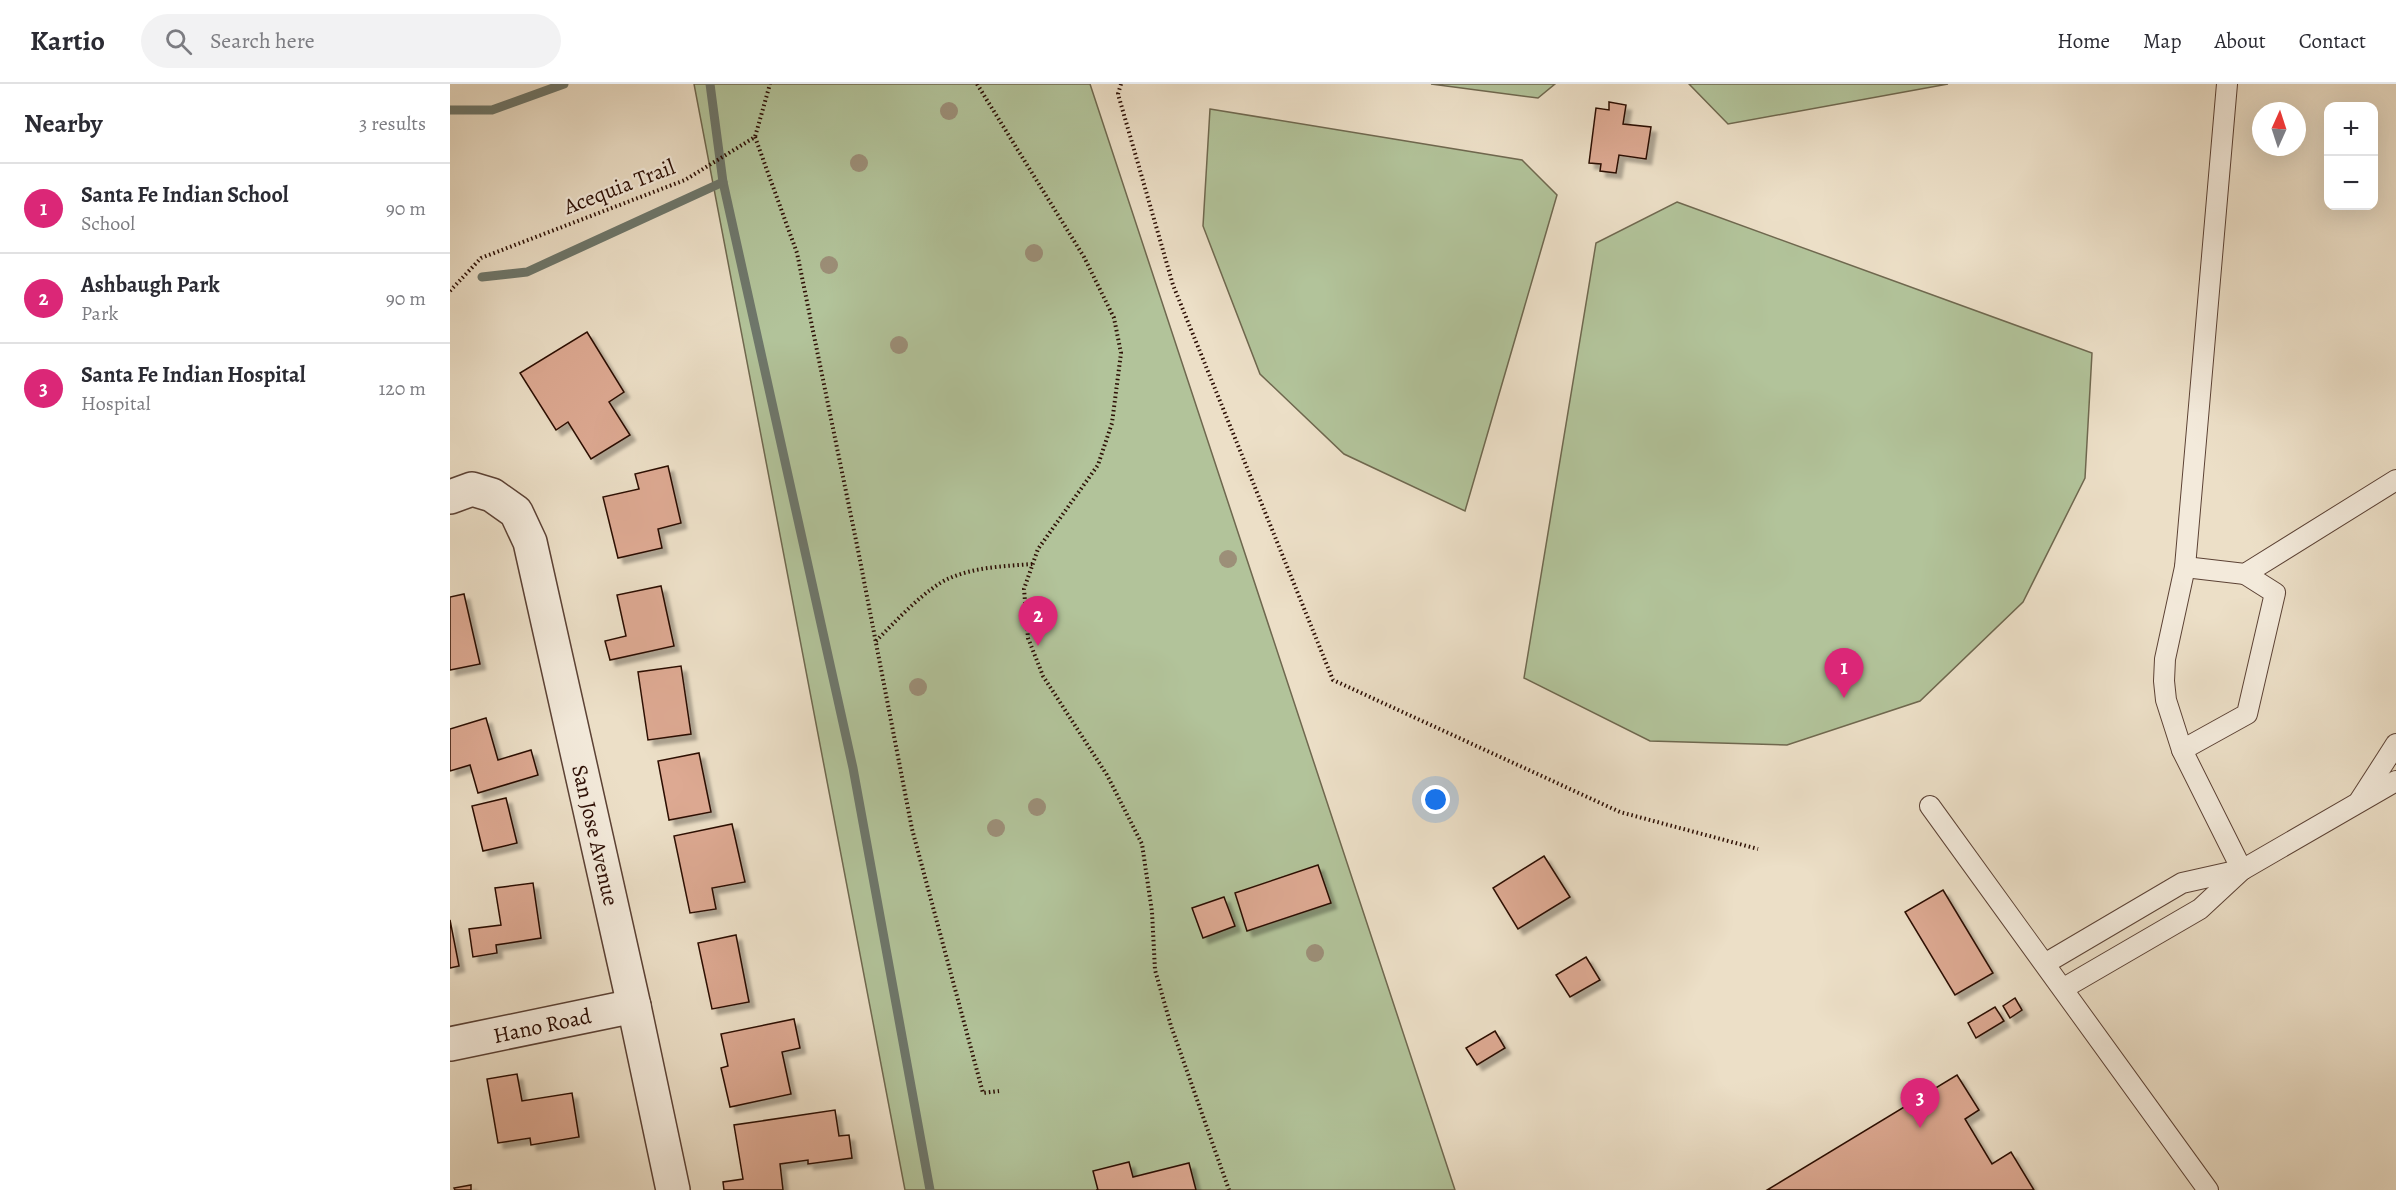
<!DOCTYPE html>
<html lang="en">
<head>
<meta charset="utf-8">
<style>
	:root { --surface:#fff; --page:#f2f2f3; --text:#2b2b33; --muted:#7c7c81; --line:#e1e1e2; --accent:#db2777 }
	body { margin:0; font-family:Alegreya,serif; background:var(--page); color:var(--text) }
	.controls { position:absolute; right:18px; top:18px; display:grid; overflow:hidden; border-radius:12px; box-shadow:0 6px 24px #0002 }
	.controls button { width:54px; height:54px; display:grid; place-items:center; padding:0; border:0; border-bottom:2px solid var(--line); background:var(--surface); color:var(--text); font:30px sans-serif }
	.compass { position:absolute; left:1802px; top:18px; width:54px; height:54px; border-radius:50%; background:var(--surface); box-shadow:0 6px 24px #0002; rotate:3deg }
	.you { position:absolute; left:986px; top:716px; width:21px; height:21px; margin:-15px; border:4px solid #fff; border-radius:50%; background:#1a73e8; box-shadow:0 0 0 9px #1a73e833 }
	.badge { display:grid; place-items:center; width:39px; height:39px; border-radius:50%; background:var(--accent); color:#fff; font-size:20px; font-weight:700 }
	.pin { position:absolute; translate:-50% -50px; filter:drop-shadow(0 2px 3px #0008) }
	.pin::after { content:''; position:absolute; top:32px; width:21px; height:18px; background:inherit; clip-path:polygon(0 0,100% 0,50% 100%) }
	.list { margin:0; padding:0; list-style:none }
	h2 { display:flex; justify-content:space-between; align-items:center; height:78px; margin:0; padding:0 24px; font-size:26px }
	h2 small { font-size:20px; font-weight:400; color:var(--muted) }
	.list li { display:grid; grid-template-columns:39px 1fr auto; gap:18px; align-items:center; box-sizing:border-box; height:90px; padding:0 24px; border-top:2px solid var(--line) }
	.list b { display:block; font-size:22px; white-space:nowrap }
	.list p { margin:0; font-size:20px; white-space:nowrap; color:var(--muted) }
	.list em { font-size:20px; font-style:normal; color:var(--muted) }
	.icon { flex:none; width:33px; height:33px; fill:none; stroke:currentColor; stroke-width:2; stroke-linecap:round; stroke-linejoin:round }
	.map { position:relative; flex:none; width:1946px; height:1106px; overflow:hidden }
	header { display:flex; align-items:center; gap:36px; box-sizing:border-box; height:84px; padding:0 30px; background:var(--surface); border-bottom:2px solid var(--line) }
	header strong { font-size:28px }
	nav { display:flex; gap:33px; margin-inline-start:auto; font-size:21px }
	.search { width:420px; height:54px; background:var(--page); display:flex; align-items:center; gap:15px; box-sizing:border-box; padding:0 21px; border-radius:33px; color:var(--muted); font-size:22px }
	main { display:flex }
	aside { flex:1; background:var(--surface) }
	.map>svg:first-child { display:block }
	.green { fill:#b2c39a; stroke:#6f684f; stroke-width:1.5 }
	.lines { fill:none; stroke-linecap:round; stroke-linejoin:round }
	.stream { stroke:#6e776b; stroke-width:9 }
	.building { fill:#dda992; stroke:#2c0e04; stroke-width:1.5; filter:url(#shadow) }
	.lane-casing { stroke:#5c4235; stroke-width:22 }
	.street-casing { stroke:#5c4235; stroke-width:36 }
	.path { stroke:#2c0e04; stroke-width:4; stroke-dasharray:1.5 3; stroke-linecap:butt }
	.lane { stroke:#f3eadb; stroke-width:20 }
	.street { stroke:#f3eadb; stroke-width:33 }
	.tree { fill:#9c8f78 }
	.labels { text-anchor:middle; stroke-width:4.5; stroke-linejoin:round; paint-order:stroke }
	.street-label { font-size:22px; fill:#2c0e04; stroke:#f3eadb }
</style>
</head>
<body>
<header>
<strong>Kartio</strong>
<div class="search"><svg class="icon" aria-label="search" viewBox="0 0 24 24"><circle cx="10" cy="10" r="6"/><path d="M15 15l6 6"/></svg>Search here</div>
<nav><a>Home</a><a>Map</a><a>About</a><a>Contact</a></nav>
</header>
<main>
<aside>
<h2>Nearby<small>3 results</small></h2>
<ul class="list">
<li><span class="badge">1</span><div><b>Santa Fe Indian School</b><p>School</p></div><em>90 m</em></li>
<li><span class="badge">2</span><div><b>Ashbaugh Park</b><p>Park</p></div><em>90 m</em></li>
<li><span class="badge">3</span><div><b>Santa Fe Indian Hospital</b><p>Hospital</p></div><em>120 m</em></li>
</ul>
</aside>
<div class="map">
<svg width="1946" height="1106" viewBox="0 0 1946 1106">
	<defs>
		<filter id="shadow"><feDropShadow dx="5.5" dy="5.5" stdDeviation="1.5" flood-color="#0004"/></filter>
	</defs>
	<rect width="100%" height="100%" fill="#ecdfc7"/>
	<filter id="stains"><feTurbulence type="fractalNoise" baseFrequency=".00333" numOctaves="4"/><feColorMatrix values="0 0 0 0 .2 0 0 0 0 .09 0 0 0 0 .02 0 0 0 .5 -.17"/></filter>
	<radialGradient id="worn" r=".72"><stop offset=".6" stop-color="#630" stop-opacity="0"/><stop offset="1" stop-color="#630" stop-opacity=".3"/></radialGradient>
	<g class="green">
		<path d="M244 0H640L1005 1106H455Z"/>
		<path d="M981 0H1105L1088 14Z"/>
		<path d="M1239 0H1498L1278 40Z"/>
		<path d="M760 25 1072 76 1107 111 1015 427 894 370 810 290 753 142Z"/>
		<path d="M1227 118 1642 269 1635 394 1573 518 1470 617 1337 661 1200 657 1074 594 1146 159Z"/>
	</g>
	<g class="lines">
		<g class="stream">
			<path d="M0 26H42L114 0"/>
			<path d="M273 98 403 684 480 1106"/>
			<path d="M32 193 77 188 273 98 260 0"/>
		</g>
	</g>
	<g class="building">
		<path d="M1159 18 1176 21 1173 40 1201 43 1196 75 1169 71 1166 89 1150 87 1151 80 1139 79 1146 24 1159 26Z"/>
		<path d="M137 248 174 308 159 318 180 351 141 375 118 338 106 346 70 289Z"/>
		<path d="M218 382 231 439 208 445 212 464 168 474 153 413 189 405 185 390Z"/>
		<path d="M211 502 224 562 160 576 155 557 176 552 167 511Z"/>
		<path d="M14 510 30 580 0 586V513Z"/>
		<path d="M231 582 241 650 198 656 188 588Z"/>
		<path d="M36 634 48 676 81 666 88 691 28 709 20 681 0 687V645Z"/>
		<path d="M249 669 261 728 219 736 208 677Z"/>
		<path d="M56 714 67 759 33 767 22 722Z"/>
		<path d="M282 740 295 798 262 804 266 825 240 829 224 752Z"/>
		<path d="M1094 772 1120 813 1068 845 1043 804Z"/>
		<path d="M868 781 881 819 797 847 785 809Z"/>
		<path d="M83 799 91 854 46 861 47 869 23 873 19 845 51 841 45 804Z"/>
		<path d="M1493 806 1543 889 1505 911 1455 828Z"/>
		<path d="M774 813 785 842 753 854 742 824Z"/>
		<path d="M0 836 9 882 0 884Z"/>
		<path d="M286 851 299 918 262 925 248 859Z"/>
		<path d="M1136 873 1150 896 1120 913 1106 891Z"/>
		<path d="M1565 914 1572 926 1560 934 1553 922Z"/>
		<path d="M1545 923 1554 937 1526 954 1518 939Z"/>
		<path d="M344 935 350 964 332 968 341 1010 280 1023 271 984 278 982 271 950Z"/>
		<path d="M1045 947 1055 964 1027 981 1016 964Z"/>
		<path d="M67 990 72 1017 122 1009 129 1053 81 1061 80 1054 48 1059 37 995Z"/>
		<path d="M1507 991 1529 1026 1515 1035 1542 1080 1561 1068 1584 1106H1317Z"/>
		<path d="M385 1026 389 1052 399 1051 402 1074 358 1080V1076L330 1080 333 1106H274L273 1098 293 1095 284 1041Z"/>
		<path d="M679 1078 683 1093 739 1079 746 1106H646H648L643 1087Z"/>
		<path d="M21 1101V1106H5L4 1104Z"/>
	</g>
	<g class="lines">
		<defs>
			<g id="lane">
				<path d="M1777 0 1735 483 1715 575 1714 597 1716 616 1732 666 1792 786"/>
				<path d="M1735 483 1795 490 1946 396"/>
				<path d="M1732 666 1797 630 1825 509 1795 490"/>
				<path d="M1910 716 1946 660"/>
				<path d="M1480 722 1758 1106"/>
				<path d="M1596 879 1732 799 1790 786"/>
				<path d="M1614 904 1750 825 1792 786 1946 697"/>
			</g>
			<g id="street">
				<path d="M0 413 22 405 42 411 66 428 80 458 184 922 223 1106"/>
				<path d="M0 960 184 922"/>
			</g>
		</defs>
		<use href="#lane" class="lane-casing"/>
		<use href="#street" class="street-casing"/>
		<g class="path">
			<path d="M527 0 634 173 664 234 671 269 662 339 648 381 588 465 574 505 578 554 593 592 657 691 692 760 702 828 705 886 721 942 779 1106"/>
			<path d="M671 0 668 10 723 201 883 596 1170 728 1308 765"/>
			<path d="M305 53 347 169 408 466 462 745 533 1009 549 1007"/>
			<path d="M0 207 31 174 235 96 305 53 320 0"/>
			<path d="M426 557C445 538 476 504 500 494 525 483 556 482 583 480"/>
		</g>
		<use href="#lane" class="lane"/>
		<use href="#street" class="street"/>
	</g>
	<g class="tree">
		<circle cx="499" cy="27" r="9"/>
		<circle cx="409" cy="79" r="9"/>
		<circle cx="584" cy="169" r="9"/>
		<circle cx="379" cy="181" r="9"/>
		<circle cx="449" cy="261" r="9"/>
		<circle cx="778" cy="475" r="9"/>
		<circle cx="468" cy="603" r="9"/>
		<circle cx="587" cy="723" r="9"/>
		<circle cx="546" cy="744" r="9"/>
		<circle cx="865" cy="869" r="9"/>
	</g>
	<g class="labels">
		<g class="street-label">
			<text transform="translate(169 102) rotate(-21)" y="8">Acequia Trail</text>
			<text transform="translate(146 751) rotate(77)" y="8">San Jose Avenue</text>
			<text transform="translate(92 941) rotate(-12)" y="8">Hano Road</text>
		</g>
	</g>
	<rect width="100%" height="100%" filter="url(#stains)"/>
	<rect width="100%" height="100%" fill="url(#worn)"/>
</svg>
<div class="controls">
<button>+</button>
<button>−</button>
</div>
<svg class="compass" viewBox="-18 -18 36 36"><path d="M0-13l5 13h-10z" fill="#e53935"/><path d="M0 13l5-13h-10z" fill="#7c7c81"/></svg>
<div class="you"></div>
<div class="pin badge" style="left:1394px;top:614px">1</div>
<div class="pin badge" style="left:588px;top:562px">2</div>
<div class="pin badge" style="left:1470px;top:1044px">3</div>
</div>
</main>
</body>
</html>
